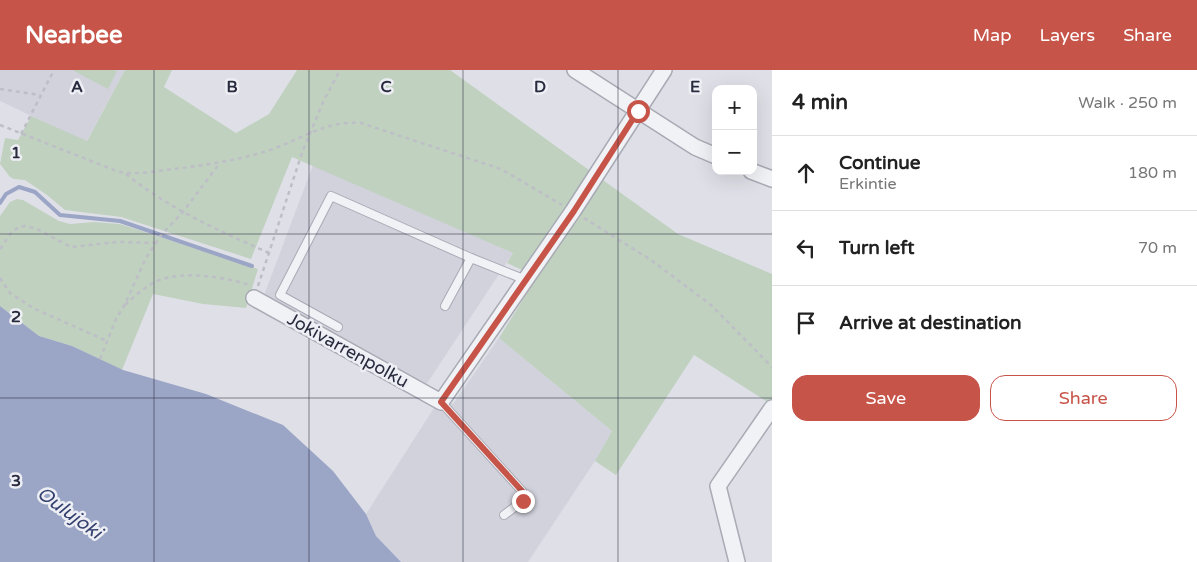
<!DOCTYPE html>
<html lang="en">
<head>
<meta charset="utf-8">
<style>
	:root { --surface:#fff; --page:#f6f6f6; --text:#222; --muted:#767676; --line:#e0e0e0; --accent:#c75449 }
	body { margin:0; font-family:"Varela Round",sans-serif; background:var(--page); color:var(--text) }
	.controls { position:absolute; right:15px; top:15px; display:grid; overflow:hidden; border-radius:10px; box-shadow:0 5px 20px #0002 }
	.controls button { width:45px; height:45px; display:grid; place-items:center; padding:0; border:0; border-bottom:1px solid var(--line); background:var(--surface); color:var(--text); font:25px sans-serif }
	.stop { position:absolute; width:15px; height:15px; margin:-11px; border:4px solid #c75449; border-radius:50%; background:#fff }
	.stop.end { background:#c75449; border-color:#fff; box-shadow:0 1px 5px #0008 }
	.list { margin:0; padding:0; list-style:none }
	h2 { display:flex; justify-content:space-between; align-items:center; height:65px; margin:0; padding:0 20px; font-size:21px }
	h2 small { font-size:16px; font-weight:400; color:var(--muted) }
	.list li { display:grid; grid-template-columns:32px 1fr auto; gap:15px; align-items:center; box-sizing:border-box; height:75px; padding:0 20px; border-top:1px solid var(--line) }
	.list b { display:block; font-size:19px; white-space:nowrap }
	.list p { margin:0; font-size:16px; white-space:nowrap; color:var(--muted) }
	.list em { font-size:16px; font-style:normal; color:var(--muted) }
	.actions { display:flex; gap:10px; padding:15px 20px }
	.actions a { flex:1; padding:11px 0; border:1px solid var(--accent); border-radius:15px; text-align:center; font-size:18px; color:var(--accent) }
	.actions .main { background:var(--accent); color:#fff }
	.icon { flex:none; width:28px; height:28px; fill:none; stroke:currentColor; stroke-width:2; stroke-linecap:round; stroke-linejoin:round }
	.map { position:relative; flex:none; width:772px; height:492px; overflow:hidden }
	header { display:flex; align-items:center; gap:30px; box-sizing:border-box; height:70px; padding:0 25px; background:var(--accent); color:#fff }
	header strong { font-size:24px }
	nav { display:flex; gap:28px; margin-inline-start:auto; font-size:18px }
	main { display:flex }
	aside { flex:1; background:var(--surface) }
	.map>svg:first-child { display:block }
	.built { fill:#d1d2dc }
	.green { fill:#c0d1c0 }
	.water { fill:#9ba5c6 }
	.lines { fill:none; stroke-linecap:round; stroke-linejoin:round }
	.stream { stroke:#9ba5c6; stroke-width:4 }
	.service-casing { stroke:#a8aab4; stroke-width:10 }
	.minor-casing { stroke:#a8aab4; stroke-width:18 }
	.path { stroke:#bdbec6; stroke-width:2.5; stroke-dasharray:4 4; stroke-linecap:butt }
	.service { stroke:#f1f2f6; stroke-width:8 }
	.minor { stroke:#f1f2f6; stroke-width:15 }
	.route { stroke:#c75449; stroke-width:6 }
	.grid { fill:none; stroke:#282b3e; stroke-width:1; stroke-opacity:0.55 }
	.labels { text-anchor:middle; stroke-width:5; stroke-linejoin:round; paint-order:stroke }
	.street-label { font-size:18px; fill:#282b3e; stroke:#eeeff5 }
	.water-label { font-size:19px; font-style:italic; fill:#35416f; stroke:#eeeff5 }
	.grid-label { font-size:16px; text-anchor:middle; font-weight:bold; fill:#282b3e; stroke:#eeeff5; stroke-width:5; stroke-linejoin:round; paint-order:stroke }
</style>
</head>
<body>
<header>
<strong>Nearbee</strong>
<nav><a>Map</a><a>Layers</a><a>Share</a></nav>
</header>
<main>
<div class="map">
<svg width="772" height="492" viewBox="0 0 772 492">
	<rect width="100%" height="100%" fill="#dfe0e7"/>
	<g class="built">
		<path d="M0 0H125L86 72 0 31Z"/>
		<path d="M313 95 513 183 426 315 263 228Z"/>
		<path d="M499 268 612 361 595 391 528 492H401L376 466 366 444 441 327 453 334Z"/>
	</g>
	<g class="green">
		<path d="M74 0H115L117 1 108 19 74 1Z"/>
		<path d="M125 0H172L164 17 236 63 269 44 297 0H450L678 164 772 204V335L694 285 616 405 595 391 612 361 499 268 537 207 507 193 513 183 292 87 251 189 121 147 65 140 47 125 25 110 14 109 10 107 0 94 5 68 18 70 31 46 87 71Z"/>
		<path d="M17 129 23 130 59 151 70 154 94 152 120 154 258 199 246 238 203 234 153 224 122 300 72 276 39 266 0 236V146L10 132Z"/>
	</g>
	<path class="water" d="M0 236 39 266 72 276 123 300 206 324 283 355 333 401 366 444 376 466 401 492H0Z"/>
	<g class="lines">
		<path class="stream" d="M0 133 6 124 19 117 35 122 60 145 120 151 252 196"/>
		<defs>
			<g id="service">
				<path d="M445 236 471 188"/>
				<path d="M338 257 280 225 331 126 471 188 526 210"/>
				<path d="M441 332 522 421 524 425 523 431 504 445"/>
			</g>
			<g id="minor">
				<path d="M575 0 695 77 716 86"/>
				<path d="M751 101 772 109"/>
				<path d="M254 228 441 332 573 141 664 0"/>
				<path d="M737 492 718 416 772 338"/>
			</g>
		</defs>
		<use href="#service" class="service-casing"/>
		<use href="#minor" class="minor-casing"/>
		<g class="path">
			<path d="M0 19 40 25"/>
			<path d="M0 55 119 102C134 105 150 102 165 100 200 96 236 91 270 80 302 69 327 50 361 53L501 99 562 135"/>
			<path d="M21 64 54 0"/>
			<path d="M126 104C169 139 220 161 269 183"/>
			<path d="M584 148 651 190 711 235 772 297"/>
			<path d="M0 179 11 163 19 157 25 156 37 159 71 177 117 172 155 173"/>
			<path d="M0 208 10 223 33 238 107 271"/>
			<path d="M258 216 303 80 324 30 340 0"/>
			<path d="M125 235C135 226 144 217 157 211 185 200 222 207 250 215"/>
			<path d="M100 289 116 249 124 236 146 188 161 165 183 142 219 94"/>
		</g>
		<use href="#service" class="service"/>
		<use href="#minor" class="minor"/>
	</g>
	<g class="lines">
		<path class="route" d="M523 431 524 426 522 421 441 332 574 141 638 41"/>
	</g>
	<path class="grid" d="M154 0V492M309 0V492M463 0V492M618 0V492M0 164H772M0 328H772"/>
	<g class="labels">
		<g class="street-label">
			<text transform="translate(348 280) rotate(29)" y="6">Jokivarrenpolku</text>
		</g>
		<g class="water-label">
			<text transform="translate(70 442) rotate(36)" y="7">Oulujoki</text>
		</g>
	</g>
	<g class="grid-label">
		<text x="77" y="22">A</text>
		<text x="232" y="22">B</text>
		<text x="386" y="22">C</text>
		<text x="540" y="22">D</text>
		<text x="695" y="22">E</text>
		<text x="16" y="88">1</text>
		<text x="16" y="252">2</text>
		<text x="16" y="416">3</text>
	</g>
</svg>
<div class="controls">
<button>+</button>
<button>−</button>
</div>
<div class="stop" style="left:638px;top:41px"></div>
<div class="stop end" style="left:523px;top:431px"></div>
</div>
<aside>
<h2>4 min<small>Walk · 250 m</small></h2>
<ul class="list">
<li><svg class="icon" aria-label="ahead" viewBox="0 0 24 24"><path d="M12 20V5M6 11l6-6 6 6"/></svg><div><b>Continue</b><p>Erkintie</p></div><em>180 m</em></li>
<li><svg class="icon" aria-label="left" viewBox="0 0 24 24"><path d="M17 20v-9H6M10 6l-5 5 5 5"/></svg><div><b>Turn left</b></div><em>70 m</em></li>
<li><svg class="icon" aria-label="arrive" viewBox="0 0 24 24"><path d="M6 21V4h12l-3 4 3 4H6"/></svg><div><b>Arrive at destination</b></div></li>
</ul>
<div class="actions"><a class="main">Save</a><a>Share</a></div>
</aside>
</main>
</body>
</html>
